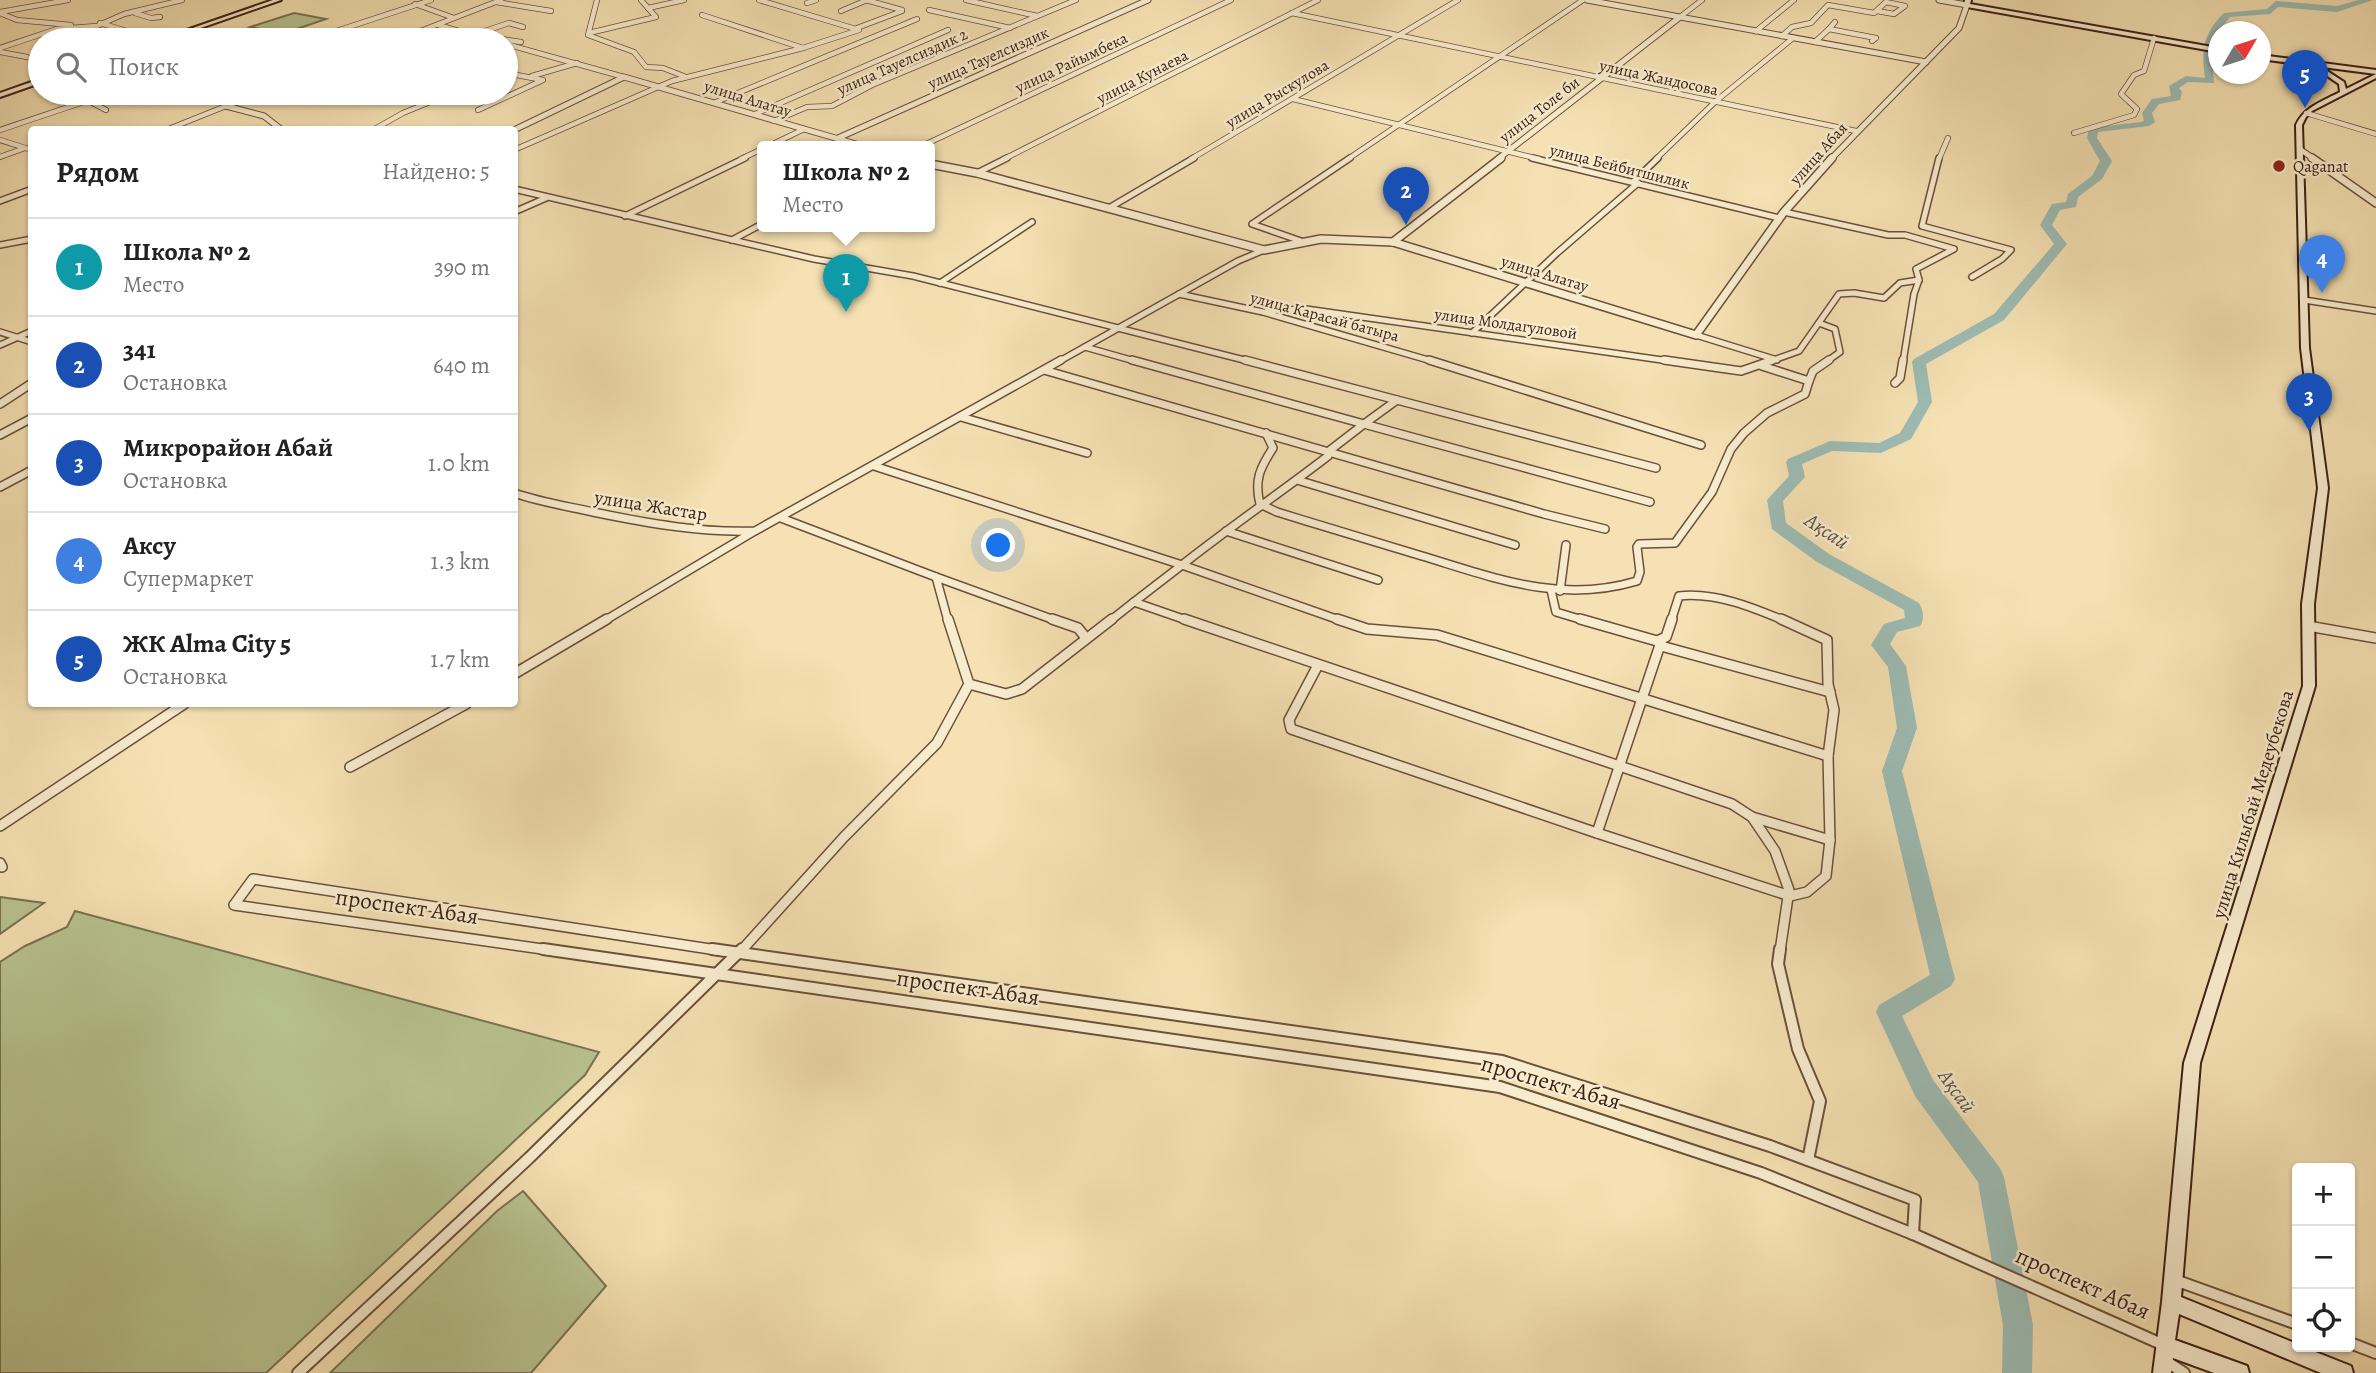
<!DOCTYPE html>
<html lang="ru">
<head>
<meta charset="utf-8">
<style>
	:root { --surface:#fff; --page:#f2f2f2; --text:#222; --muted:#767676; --line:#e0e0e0; --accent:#8f2418 }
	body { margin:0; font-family:Alegreya,serif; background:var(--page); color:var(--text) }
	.controls { position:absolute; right:21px; bottom:21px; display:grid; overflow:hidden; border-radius:7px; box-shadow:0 2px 5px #0004 }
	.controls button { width:63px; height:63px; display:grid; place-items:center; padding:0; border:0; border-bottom:2px solid var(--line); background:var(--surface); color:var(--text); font:35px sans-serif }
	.compass { position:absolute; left:2208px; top:21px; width:63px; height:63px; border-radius:50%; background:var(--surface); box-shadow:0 2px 5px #0004; rotate:51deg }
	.you { position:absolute; left:999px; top:546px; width:24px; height:24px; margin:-18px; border:5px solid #fff; border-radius:50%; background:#1a73e8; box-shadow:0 0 0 10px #1a73e833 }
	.badge { display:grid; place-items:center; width:46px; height:46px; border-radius:50%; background:var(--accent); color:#fff; font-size:23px; font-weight:700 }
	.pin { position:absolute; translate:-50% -58px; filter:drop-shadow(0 2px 4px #0008) }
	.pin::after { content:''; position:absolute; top:37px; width:24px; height:21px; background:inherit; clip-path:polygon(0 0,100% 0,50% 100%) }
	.popup { position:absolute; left:757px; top:141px; width:178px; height:91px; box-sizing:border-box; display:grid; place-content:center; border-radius:7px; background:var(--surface); filter:drop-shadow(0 2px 5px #0005); font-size:23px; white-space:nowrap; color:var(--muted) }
	.popup b { font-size:26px; color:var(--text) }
	.popup::after { content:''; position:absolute; left:50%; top:100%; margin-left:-14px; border:14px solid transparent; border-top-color:var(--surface) }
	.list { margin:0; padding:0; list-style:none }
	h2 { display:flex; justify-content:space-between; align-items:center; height:91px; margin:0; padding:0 28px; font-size:30px }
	h2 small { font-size:23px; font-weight:400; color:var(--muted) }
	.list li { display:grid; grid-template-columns:46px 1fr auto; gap:21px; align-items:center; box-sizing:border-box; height:98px; padding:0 28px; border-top:2px solid var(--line) }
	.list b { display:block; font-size:26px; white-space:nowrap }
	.list p { margin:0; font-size:23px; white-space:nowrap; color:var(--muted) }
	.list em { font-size:23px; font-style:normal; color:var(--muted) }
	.icon { flex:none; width:38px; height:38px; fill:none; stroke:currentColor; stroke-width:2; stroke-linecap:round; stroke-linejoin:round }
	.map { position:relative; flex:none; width:2376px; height:1373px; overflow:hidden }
	.search { position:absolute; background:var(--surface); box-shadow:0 2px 5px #0004; left:28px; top:28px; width:490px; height:77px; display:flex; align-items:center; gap:18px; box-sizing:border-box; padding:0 24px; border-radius:38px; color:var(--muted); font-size:26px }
	.panel { position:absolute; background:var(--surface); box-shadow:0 2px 5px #0004; left:28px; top:126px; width:490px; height:581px; border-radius:7px }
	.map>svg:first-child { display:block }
	.green { fill:#b8c38f; stroke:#7a7252; stroke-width:2 }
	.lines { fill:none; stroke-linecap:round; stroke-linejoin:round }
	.river { fill:#9dbcb4; fill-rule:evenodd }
	.minor-far4-casing { stroke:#6b503c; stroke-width:6 }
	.minor-far3-casing { stroke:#6b503c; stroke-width:8 }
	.minor-far2-casing { stroke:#6b503c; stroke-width:10 }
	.minor-far1-casing { stroke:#6b503c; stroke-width:12 }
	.minor-casing { stroke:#6b503c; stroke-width:14 }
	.tertiary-far1-casing { stroke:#6b503c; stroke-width:7 }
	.tertiary-casing { stroke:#6b503c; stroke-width:10 }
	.secondary-casing { stroke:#3d2015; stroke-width:4 }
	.minor-far4 { stroke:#f8ecce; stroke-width:4.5 }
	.minor-far3 { stroke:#f8ecce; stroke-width:5 }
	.minor-far2 { stroke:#f8ecce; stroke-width:7 }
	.minor-far1 { stroke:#f8ecce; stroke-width:9 }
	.minor { stroke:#f8ecce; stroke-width:10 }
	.tertiary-far1 { stroke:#f8ecce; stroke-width:5 }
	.tertiary { stroke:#f8ecce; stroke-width:7 }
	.secondary { fill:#f8ecce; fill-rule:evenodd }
	.poi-dot { fill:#8f2418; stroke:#f8ecce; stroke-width:2.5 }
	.labels { text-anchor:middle; stroke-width:5; stroke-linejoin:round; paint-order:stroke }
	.far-street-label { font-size:16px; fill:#3d2015; stroke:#f8ecce }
	.far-poi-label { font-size:16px; fill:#3d2015; stroke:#f8ecce; text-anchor:start }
	.street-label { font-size:19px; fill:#3d2015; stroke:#f8ecce }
	.water-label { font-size:21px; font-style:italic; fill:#5a4f45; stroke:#f8ecce }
	.near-street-label { font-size:23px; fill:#3d2015; stroke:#f8ecce }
</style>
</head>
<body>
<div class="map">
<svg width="2376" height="1373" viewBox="0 0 2376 1373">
	<rect width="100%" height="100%" fill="#f5e1b3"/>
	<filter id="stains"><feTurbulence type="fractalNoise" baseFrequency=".00286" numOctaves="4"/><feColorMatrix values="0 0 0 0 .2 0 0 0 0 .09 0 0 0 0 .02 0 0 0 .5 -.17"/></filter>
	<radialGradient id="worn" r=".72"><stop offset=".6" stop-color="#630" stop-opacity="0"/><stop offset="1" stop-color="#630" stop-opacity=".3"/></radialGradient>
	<g class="green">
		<path d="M294 13 326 19 282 34 250 27Z"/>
		<path d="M0 897 44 903 0 934Z"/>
		<path d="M75 911 599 1052 585 1075 266 1373H0V962L25 946 67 927Z"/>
		<path d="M523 1191 606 1286 531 1373H330L497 1211Z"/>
	</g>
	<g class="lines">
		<path class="river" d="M2359 0H2373L2337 12 2278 7 2270 14 2230 17 2218 32 2211 50 2214 83 2188 82 2179 88 2182 92 2180 100 2159 104 2152 113 2155 122 2149 126 2098 132 2097 138 2112 161 2102 179 2078 197 2076 207 2060 210 2052 225 2067 244 2004 320 1926 364 1932 402 1911 439 1881 453 1832 451 1802 464 1805 477 1783 501 1786 523 1829 554 1919 603C1923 609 1925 620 1920 626L1897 632 1890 644 1906 666 1917 728 1902 771 1955 979 1951 986 1902 1016 1933 1080 2000 1168 2004 1177 2033 1325 2032 1373H2002L2003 1325 1978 1182 1915 1096 1876 1012 1879 1005 1930 975 1882 771 1897 728 1888 667 1871 645 1884 624 1905 618 1904 610 1817 562 1772 529 1767 500 1789 476 1786 462 1788 459 1830 441 1879 443 1900 433 1918 402 1912 362 1914 359 1994 314 2054 244 2040 225 2052 204 2066 202 2068 194 2092 176 2100 161 2087 138 2089 128 2141 122 2144 121 2142 113 2152 99 2171 96 2169 86 2186 76 2205 78C2201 51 2203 33 2224 13L2267 9 2276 1 2337 6Z"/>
		<defs>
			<g id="minor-far4">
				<path d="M597 0 588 35 634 52 646 67 663 68 686 77"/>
				<path d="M866 0 902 10"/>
				<path d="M966 0 1037 16"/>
				<path d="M496 2 551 11"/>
				<path d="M807 3 816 0"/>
				<path d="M415 4 454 18"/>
				<path d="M648 8 684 0"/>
				<path d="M929 10 1010 28"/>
				<path d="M841 11 867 0"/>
				<path d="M0 12 68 0"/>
				<path d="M0 13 17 20 71 25"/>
				<path d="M135 13 151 18 160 17"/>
				<path d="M1292 13 1856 131"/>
				<path d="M702 15 803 48"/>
				<path d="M1680 17 1702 0"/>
				<path d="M1835 22 1829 29 1876 38 1872 41"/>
				<path d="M100 23 157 40"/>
				<path d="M438 25 476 36"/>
				<path d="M857 28 902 11"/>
				<path d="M1756 31 1794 0"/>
				<path d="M589 33 656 17 641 0"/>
				<path d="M1782 36 1792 27 1811 23 1828 5 1874 13 1886 2 1905 6 1894 14 1877 11"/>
				<path d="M309 40 431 0"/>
				<path d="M397 40 501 0"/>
				<path d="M521 42 473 35 509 23 523 27"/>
				<path d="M1815 42 1829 29"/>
				<path d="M506 44 624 77"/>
				<path d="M0 48 57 29 97 26 124 14 182 0"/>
				<path d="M0 52 27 57"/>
				<path d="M532 76 577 63"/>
				<path d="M165 96 174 93"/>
				<path d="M1293 99 1539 159"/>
				<path d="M89 101 106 110"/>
				<path d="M716 102 917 19"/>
				<path d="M478 110 543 80 506 73"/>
				<path d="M2306 113 2376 134"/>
				<path d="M755 114 948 30"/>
				<path d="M774 121 807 107 832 106 872 85 1076 0"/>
				<path d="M0 130 110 93"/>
				<path d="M166 130 226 106"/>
				<path d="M373 130 403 113 452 93"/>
				<path d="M2074 133 2134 115 2137 109 2121 94 2134 75 2144 71 2154 38"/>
				<path d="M0 140 32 150"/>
				<path d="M769 146 804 129"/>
				<path d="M922 146 1231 0"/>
				<path d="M514 150 672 81 803 48 859 30 759 0"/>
				<path d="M0 157 25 148"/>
				<path d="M741 159 762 149"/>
				<path d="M1004 159 1318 0"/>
				<path d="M1191 159 1458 0"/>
				<path d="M1348 159 1583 0"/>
				<path d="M1656 159 1716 101 1793 38"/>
				<path d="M1939 159 1948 138"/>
			</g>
			<g id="minor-far3">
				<path d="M1532 158 1779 218"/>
				<path d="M1939 158 1922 226 2011 250 2002 259 1972 277"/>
				<path d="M977 173 1007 158"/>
				<path d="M1633 182 1658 158"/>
				<path d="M514 189 814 259 913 276 1252 362"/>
				<path d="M0 201 32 189"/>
				<path d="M1109 208 1194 158"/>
				<path d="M514 212 546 198"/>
				<path d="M1784 212 1888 235H1905L1954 249 1916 269 1919 280 1914 294 1903 362"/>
				<path d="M625 216 745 158"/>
				<path d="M732 240 762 224"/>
				<path d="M1301 241 1252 224 1350 158"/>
				<path d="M0 245 32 239"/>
				<path d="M940 283 1032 222"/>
				<path d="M1179 294 1263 312 1435 362"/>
				<path d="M2304 300 2376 311"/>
				<path d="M1267 311 1306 309 1676 362"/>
				<path d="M1819 323 1835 329 1840 352 1826 362"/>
				<path d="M0 332 32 342"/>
				<path d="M1472 333 1557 253 1638 183"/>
				<path d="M1696 335 1777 360"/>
				<path d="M0 345 32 331"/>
				<path d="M1085 347 1138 362"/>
				<path d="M1058 362 1238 261 1264 250"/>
				<path d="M1768 362 1799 351 1839 294 1854 293 1884 298 1900 283 1919 280"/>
			</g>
			<g id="minor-far2">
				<path d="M1132 360 1364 424 1397 400 1656 468"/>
				<path d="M1245 360 1397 400"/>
				<path d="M1429 360 1701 445"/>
				<path d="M1664 360 1741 371 1773 360"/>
				<path d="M1762 366 1809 381 1813 371 1829 360"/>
				<path d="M1044 370 1544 514 1605 529"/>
				<path d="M1895 383 1900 378 1903 360"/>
				<path d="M0 404 32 383"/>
				<path d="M961 417 1087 453"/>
				<path d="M1266 433 1273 448C1260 468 1254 480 1260 504L1277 512C1325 527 1373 541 1422 556 1495 578 1560 604 1637 581L1640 572 1637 547 1639 544 1675 543 1712 492 1731 449 1744 433 1767 413 1805 394 1809 381"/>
				<path d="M0 435 32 418"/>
				<path d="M874 466 1182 565"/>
				<path d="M1297 480 1515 545"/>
				<path d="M0 487 32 470"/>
				<path d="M514 493C540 502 566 506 593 512 647 523 700 533 755 531L1061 360"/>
				<path d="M781 518 936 577 948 621"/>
				<path d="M1226 531 1378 580"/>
				<path d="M1182 565 1134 602 1189 621"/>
				<path d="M936 577 1057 621"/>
				<path d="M1551 590 1556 612 1586 621"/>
				<path d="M1560 591 1566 545"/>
				<path d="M604 621 753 532"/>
				<path d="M1110 621 1134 602"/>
				<path d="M1342 621 1182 565C1230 527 1280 493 1328 456L1329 451 1364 424 1650 502"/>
				<path d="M1671 621 1679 596C1715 592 1752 607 1785 621"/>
			</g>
			<g id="minor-far1">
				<path d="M948 619 969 684 1006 694 1022 689 1112 619"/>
				<path d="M1052 619 1078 628 1086 638"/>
				<path d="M1184 619 1732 804 1752 817 1775 851 1789 890 1780 951"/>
				<path d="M1337 619 1367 629 1437 635 1828 756"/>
				<path d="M1580 619 1657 641 1666 637 1672 619"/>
				<path d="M2308 626 2376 638"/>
				<path d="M1662 639 1597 833 1790 896 1807 892 1826 876 1830 840 1828 756 1834 710 1828 684 1827 640 1781 619"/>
				<path d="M1661 646 1830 692"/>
				<path d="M1318 665 1289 720 1291 729 1597 833"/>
				<path d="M514 674 607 619"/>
				<path d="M350 767 466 704"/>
				<path d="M1752 817 1830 840"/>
				<path d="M0 826 184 704"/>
				<path d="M0 863 2 867"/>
				<path d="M556 951 234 905 253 879 723 951"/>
				<path d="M741 951 844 837 937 743 969 684"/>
			</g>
			<g id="minor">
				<path d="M543 949 1500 1087 1761 1173 1913 1234"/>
				<path d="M712 949 1502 1061 1770 1146 1915 1200 1913 1234"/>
				<path d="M1780 949 1778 964 1798 1049 1820 1101 1808 1160"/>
				<path d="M1913 1234 2166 1346"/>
				<path d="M2175 1280 2297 1324"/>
				<path d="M2350 1343 2376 1353"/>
				<path d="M2164 1360 2184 1373"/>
				<path d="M298 1373 529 1158 742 949"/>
			</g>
			<g id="tertiary-far1">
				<path d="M1587 0 1926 62"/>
				<path d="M226 106 264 116 282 130"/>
				<path d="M226 106 261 93"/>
				<path d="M514 130 624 77 863 146"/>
				<path d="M838 138 1148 0"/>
				<path d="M2301 150 2314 159"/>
				<path d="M1498 159 1680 17"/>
				<path d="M1831 159 1959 28 1967 5 1939 0"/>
			</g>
			<g id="tertiary">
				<path d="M2312 158 2376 203"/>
				<path d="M930 164 977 173 1264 250 1321 239 1393 242 1696 335 1784 212 1832 158"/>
				<path d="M1393 242 1501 158"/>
			</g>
			<g id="secondary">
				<path d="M273 0H281L166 40H158Z"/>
				<path d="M1965 0H1971L1970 4 2218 48V52L1967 7 1964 5Z"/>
				<path d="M2260 55 2376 70V74L2260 59Z"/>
				<path d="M2320 69H2324L2344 82 2346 89 2376 74V78L2312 111 2306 117 2302 125 2309 348 2328 488 2314 604 2315 686 2200 1063 2181 1297 2297 1344V1347H2303L2351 1366 2353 1373H2321L2179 1314 2175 1340 2247 1366 2249 1373H2214L2173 1358 2171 1373H2153L2162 1302 2184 1063 2303 686 2302 604 2318 488 2301 348 2296 125C2304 107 2323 101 2340 92L2339 84 2320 71Z"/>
				<path d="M40 79V83L0 97V93Z"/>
			</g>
		</defs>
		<use href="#minor-far4" class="minor-far4-casing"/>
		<use href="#minor-far3" class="minor-far3-casing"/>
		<use href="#minor-far2" class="minor-far2-casing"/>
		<use href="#minor-far1" class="minor-far1-casing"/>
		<use href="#minor" class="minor-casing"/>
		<use href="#tertiary-far1" class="tertiary-far1-casing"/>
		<use href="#tertiary" class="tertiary-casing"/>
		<use href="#secondary" class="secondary-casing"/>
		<use href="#minor-far4" class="minor-far4"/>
		<use href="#minor-far3" class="minor-far3"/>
		<use href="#minor-far2" class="minor-far2"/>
		<use href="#minor-far1" class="minor-far1"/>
		<use href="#minor" class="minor"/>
		<use href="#tertiary-far1" class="tertiary-far1"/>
		<use href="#tertiary" class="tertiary"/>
		<use href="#secondary" class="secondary"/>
	</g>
	<circle class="poi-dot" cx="2279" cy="166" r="7"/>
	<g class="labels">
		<g class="far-street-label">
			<text transform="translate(988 57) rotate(-24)" y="6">улица Тауелсиздик</text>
			<text transform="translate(902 61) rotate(-24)" y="6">улица Тауелсиздик 2</text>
			<text transform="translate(1071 62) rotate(-25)" y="6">улица Райымбека</text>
			<text transform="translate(1142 76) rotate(-27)" y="6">улица Кунаева</text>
			<text transform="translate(1659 77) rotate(12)" y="6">улица Жандосова</text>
			<text transform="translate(1277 93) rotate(-31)" y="6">улица Рыскулова</text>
			<text transform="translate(748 98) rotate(17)" y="6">улица Алатау</text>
			<text transform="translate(1539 109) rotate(-38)" y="6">улица Толе би</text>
			<text transform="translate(1818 153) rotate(-48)" y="6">улица Абая</text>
			<text transform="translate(1620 166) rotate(14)" y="6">улица Бейбитшилик</text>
			<text transform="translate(1545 273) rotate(17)" y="6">улица Алатау</text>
			<text transform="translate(1325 316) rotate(15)" y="6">улица Карасай батыра</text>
			<text transform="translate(1506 323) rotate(8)" y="6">улица Молдагуловой</text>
		</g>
		<g class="far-poi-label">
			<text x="2293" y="172">Qaganat</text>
		</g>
		<g class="street-label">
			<text transform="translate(651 505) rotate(9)" y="7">улица Жастар</text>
			<text transform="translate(2252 804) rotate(-73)" y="7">улица Килыбай Медеубекова</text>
		</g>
		<g class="water-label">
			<text transform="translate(1827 531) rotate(34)" y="7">Ақсай</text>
			<text transform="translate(1957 1091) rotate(55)" y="7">Ақсай</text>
		</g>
		<g class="near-street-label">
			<text transform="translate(407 906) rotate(8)" y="8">проспект Абая</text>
			<text transform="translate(968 987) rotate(8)" y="8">проспект Абая</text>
			<text transform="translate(1551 1082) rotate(16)" y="8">проспект Абая</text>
			<text transform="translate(2083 1283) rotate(24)" y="8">проспект Абая</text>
		</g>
	</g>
	<rect width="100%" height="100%" filter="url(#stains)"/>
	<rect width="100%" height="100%" fill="url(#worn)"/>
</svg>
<div class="controls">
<button>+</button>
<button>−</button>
<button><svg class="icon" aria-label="locate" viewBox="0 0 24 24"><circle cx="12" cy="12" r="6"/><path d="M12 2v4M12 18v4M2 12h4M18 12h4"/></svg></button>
</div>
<svg class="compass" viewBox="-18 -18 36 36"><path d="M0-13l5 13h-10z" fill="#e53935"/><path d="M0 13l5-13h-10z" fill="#767676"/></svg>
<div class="you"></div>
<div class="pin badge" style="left:846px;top:312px;background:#0f9aa8">1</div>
<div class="popup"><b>Школа № 2</b>Место</div>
<div class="pin badge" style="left:1406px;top:225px;background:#1a4fb4">2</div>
<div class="pin badge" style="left:2309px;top:431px;background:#1a4fb4">3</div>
<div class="pin badge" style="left:2322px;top:293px;background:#3f7fe0">4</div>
<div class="pin badge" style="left:2305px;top:108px;background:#1a4fb4">5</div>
<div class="search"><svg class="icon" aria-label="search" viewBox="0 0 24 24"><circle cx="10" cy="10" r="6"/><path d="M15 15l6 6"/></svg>Поиск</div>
<section class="panel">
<h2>Рядом<small>Найдено: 5</small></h2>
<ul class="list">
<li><span class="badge" style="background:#0f9aa8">1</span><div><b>Школа № 2</b><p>Место</p></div><em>390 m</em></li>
<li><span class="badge" style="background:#1a4fb4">2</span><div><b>341</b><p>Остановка</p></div><em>640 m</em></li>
<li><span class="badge" style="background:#1a4fb4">3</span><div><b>Микрорайон Абай</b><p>Остановка</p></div><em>1.0 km</em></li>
<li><span class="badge" style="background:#3f7fe0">4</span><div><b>Аксу</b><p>Супермаркет</p></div><em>1.3 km</em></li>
<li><span class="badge" style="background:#1a4fb4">5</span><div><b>ЖК Alma City 5</b><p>Остановка</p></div><em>1.7 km</em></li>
</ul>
</section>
</div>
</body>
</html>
